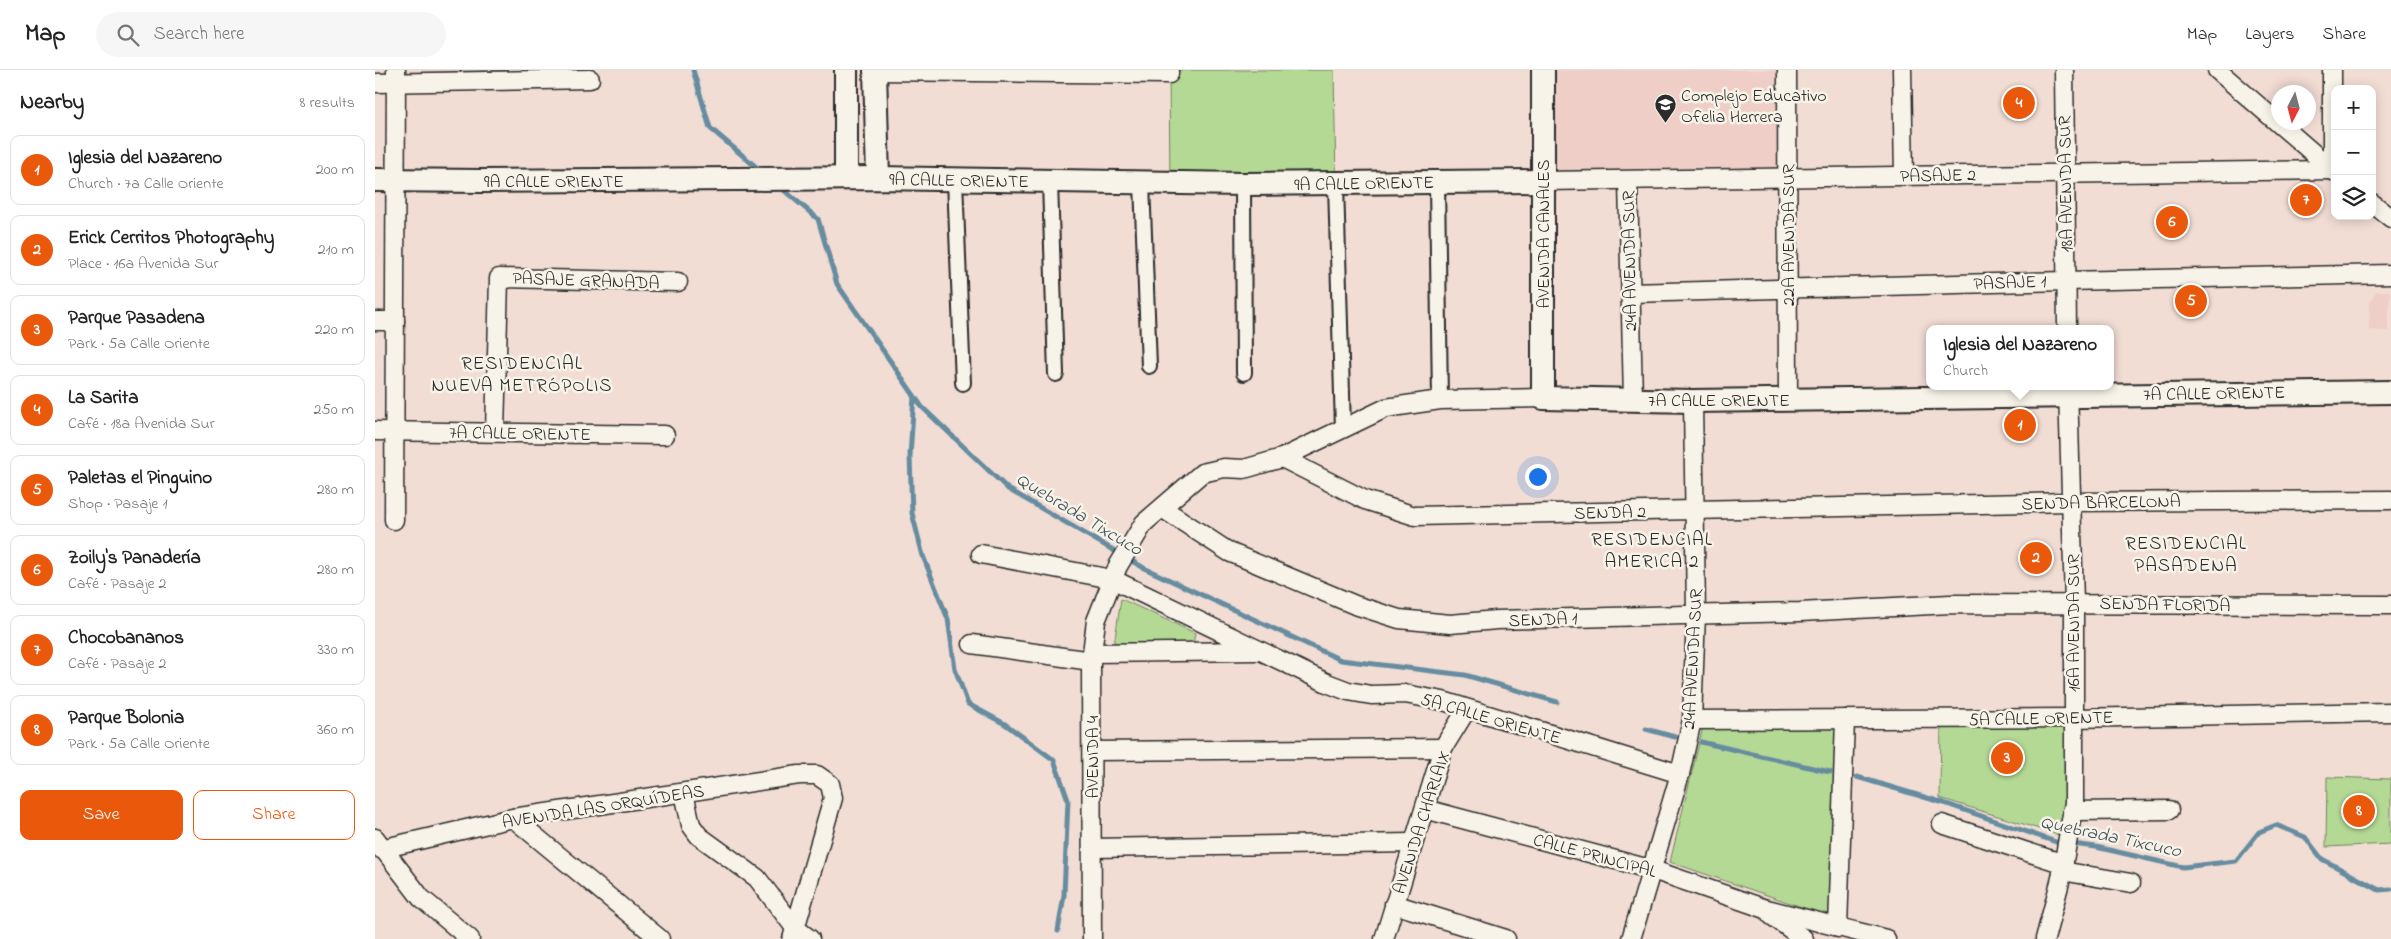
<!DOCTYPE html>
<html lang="en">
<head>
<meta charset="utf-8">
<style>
	:root { --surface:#fff; --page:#f6f6f6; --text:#222; --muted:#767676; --line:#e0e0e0; --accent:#ea580c }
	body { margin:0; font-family:"Indie Flower",sans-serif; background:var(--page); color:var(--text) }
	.controls { position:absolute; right:15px; top:15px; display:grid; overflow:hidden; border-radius:10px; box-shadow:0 2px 12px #0003 }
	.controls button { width:45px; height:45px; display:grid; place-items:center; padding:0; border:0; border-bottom:1px solid var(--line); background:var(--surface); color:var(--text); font:25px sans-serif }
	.compass { position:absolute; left:1896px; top:15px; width:45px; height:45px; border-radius:50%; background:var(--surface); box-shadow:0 2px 12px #0003; rotate:186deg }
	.you { position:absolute; left:1162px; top:406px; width:18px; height:18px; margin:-12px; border:4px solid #fff; border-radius:50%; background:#1a73e8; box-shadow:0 0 0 8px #1a73e833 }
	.badge { display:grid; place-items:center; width:32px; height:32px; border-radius:50%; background:var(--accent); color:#fff; font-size:16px; font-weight:700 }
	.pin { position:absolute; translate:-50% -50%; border:2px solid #fff; box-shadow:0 1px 5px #0006 }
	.popup { position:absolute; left:1551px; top:255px; width:188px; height:65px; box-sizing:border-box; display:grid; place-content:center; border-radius:10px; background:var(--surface); filter:drop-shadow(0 1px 4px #0005); font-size:16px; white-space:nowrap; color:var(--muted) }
	.popup b { font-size:19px; color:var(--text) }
	.popup::after { content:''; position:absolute; left:50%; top:100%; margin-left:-10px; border:10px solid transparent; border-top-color:var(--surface) }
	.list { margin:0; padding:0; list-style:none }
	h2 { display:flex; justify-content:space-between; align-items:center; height:65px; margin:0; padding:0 20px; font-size:21px }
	h2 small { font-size:16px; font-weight:400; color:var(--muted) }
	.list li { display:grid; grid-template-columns:32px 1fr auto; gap:15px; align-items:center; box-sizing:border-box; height:70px; margin:0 10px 10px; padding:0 10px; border:1px solid var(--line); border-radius:10px }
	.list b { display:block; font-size:19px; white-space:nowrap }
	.list p { margin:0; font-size:16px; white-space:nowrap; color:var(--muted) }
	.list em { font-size:16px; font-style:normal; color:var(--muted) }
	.actions { display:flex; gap:10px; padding:15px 20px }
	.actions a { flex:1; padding:11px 0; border:1px solid var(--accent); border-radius:10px; text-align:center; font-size:18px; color:var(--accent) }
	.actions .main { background:var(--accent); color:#fff }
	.icon { flex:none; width:28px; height:28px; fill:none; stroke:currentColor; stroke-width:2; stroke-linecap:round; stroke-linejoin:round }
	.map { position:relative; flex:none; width:2016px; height:869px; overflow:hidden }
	header { display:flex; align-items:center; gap:30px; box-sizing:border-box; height:70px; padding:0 25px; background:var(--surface); border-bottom:1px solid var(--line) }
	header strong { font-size:24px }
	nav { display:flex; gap:28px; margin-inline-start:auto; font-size:18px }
	.search { width:350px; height:45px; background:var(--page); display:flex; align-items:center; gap:12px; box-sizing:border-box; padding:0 18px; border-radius:28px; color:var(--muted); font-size:19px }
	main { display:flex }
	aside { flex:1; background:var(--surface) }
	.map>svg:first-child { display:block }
	.built { fill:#eecec6 }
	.green { fill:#b4d994; stroke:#708260 }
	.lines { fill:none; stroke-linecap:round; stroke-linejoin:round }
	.stream { stroke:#668ca0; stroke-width:5 }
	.pedestrian-casing { stroke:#2b2b2b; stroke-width:18 }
	.minor-casing { stroke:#2b2b2b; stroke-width:21 }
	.tertiary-casing { stroke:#2b2b2b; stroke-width:26 }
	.pedestrian { stroke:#f7f3e8; stroke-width:14 }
	.minor { stroke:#f7f3e8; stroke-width:18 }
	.tertiary { stroke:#f7f3e8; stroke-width:22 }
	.labels { text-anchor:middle; stroke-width:5; stroke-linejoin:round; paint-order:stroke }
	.poi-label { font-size:18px; fill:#2b2b2b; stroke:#f7f3e8; text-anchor:start }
	.street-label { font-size:18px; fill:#2b2b2b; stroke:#f7f3e8 }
	.neighbourhood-label { font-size:19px; letter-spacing:1px; fill:#2b2b2b; stroke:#f7f3e8 }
	.water-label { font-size:19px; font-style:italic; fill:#44535c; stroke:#f7f3e8 }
</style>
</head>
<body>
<header>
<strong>Map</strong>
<div class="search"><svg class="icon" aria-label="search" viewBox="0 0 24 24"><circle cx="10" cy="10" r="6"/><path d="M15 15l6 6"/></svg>Search here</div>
<nav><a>Map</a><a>Layers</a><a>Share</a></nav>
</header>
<main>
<aside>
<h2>Nearby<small>8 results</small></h2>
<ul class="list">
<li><span class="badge">1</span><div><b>Iglesia del Nazareno</b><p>Church · 7a Calle Oriente</p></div><em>200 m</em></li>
<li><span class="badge">2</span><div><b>Erick Cerritos Photography</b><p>Place · 16a Avenida Sur</p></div><em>210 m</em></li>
<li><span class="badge">3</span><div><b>Parque Pasadena</b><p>Park · 5a Calle Oriente</p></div><em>220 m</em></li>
<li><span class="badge">4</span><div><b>La Sarita</b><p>Café · 18a Avenida Sur</p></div><em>250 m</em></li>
<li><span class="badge">5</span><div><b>Paletas el Pinguino</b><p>Shop · Pasaje 1</p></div><em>280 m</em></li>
<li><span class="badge">6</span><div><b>Zoily's Panadería</b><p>Café · Pasaje 2</p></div><em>280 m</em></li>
<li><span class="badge">7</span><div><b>Chocobananos</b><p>Café · Pasaje 2</p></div><em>330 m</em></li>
<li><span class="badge">8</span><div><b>Parque Bolonia</b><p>Park · 5a Calle Oriente</p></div><em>360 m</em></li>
</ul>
<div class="actions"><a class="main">Save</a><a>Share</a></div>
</aside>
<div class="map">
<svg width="2016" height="869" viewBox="0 0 2016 869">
	<rect width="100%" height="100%" fill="#f2ddd4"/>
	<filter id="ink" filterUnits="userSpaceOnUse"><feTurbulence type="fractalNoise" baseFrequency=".02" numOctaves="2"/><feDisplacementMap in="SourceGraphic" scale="10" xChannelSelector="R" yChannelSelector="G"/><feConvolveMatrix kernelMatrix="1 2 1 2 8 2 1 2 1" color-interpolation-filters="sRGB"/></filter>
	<g filter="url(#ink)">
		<g class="built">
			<path d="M1168 0H1413L1412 108 1168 111Z"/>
			<path d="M2001 221H2015L2013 261 1994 260 1995 232Z"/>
		</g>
		<g class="green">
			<path d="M794 0H959L961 114 795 116Z"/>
			<path d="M746 529 820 563 818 575 738 581Z"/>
			<path d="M1698 648 1693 768 1565 728 1566 649Z"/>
			<path d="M1462 656 1456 847 1295 792 1328 657Z"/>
			<path d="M1952 707 2016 709V774L1951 777Z"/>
		</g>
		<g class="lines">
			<g class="stream">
				<path d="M318 0 335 58 386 101"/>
				<path d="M404 116 443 149 462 214 547 337 633 419 769 498 966 590 1090 605 1182 632"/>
				<path d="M539 326 535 386 537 443 548 486 573 549 580 599 593 634 630 654 679 690 693 730 689 825 683 861"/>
				<path d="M1271 659 1300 667"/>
				<path d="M1326 672 1455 702"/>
				<path d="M1482 707 1569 733 1681 772 1721 777 1808 797 1861 791 1884 762 1901 755 1930 767 1947 789 2004 820 2016 819"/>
			</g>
			<defs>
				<g id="pedestrian">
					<path d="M580 110 588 313"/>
					<path d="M675 112 681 304"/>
					<path d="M1062 112 1065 330"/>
					<path d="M767 113 774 296"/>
					<path d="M868 114 869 303"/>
					<path d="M961 114 968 359"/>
				</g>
				<g id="minor">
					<path d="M1412 0 1413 330"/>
					<path d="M1527 0 1529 105"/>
					<path d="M1689 0 1692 259"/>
					<path d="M1842 0 1960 102"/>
					<path d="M500 1 794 4V0"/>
					<path d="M0 13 215 9"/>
					<path d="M1168 111 1957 100V0"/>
					<path d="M1253 111 1258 330"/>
					<path d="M1997 133 2016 148"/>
					<path d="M1255 223 1691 211 2016 204"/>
					<path d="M0 251H20"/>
					<path d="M0 361 290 365"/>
					<path d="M120 362 124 208 303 212"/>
					<path d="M907 388 990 430 1040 446 1696 432 2016 430"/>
					<path d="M787 438 854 482 980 535 1024 549 1075 554 1122 550 1425 542 1575 534 2016 535"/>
					<path d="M19 450 21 0"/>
					<path d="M606 484 737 509 952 613 973 621 996 625 1030 624 1068 631 1305 704"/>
					<path d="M597 574 716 591"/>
					<path d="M717 583 882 581"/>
					<path d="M1317 650 1698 648 2016 642"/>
					<path d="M717 681 1068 678"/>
					<path d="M309 723 316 755 324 766 382 808 420 858 435 869"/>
					<path d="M1050 739 1278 800 1388 838 1511 869"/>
					<path d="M1697 741 1794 740"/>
					<path d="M138 748 285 869"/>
					<path d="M1567 754 1689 794"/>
					<path d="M0 768 46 828 95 869"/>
					<path d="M717 778 1038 773"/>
					<path d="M6 779 138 748 424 705H442L455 714 458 728 417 869"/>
					<path d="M1687 801 1756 813"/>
					<path d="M1019 834 1131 869"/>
					<path d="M1396 845 1429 869"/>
					<path d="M1463 858 1470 649"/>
					<path d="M717 869 716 591 721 551 743 496 769 453 827 403 849 398 869 399 907 388 1011 338 1065 330 1168 328"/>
					<path d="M1009 869 1068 678 1092 639"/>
					<path d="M1256 869 1305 704 1317 650 1321 544 1318 331"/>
					<path d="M1670 869 1686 808 1699 733V533L1693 316"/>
				</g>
				<g id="tertiary">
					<path d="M500 0 503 108"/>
					<path d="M1168 0V328L1318 331 2016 322"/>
					<path d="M471 108V0"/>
					<path d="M0 110 108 111 503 108 868 114 1168 111"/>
				</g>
			</defs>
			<use href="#pedestrian" class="pedestrian-casing"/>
			<use href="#minor" class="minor-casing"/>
			<use href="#tertiary" class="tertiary-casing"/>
			<use href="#pedestrian" class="pedestrian"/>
			<use href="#minor" class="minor"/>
			<use href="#tertiary" class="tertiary"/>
		</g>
	</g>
	<defs>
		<symbol id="school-pin" viewBox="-11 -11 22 30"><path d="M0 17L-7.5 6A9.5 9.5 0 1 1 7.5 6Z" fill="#2b2b2b" stroke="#f7f3e8"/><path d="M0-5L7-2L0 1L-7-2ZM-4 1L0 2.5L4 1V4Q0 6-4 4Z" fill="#fff"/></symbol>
	</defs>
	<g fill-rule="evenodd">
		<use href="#school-pin" x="1278" y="22" width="25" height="34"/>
	</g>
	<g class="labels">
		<g class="poi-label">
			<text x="1306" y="31">Complejo Educativo<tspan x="1306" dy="21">Ofelia Herrera</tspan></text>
		</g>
		<g class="street-label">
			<text transform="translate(1563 105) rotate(-1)" y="6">PASAJE 2</text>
			<text transform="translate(584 110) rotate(1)" y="6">9A CALLE ORIENTE</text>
			<text x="179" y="117">9A CALLE ORIENTE</text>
			<text transform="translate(989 113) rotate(-1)" y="6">9A CALLE ORIENTE</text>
			<text transform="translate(1690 114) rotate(-91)" y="6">18A AVENIDA SUR</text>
			<text transform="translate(1168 164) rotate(-90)" y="6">AVENIDA CANALES</text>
			<text transform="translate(1413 165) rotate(-90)" y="6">22A AVENIDA SUR</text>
			<text transform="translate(1254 191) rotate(-91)" y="6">24A AVENIDA SUR</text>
			<text transform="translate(211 210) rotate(2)" y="6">PASAJE GRANADA</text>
			<text transform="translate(1635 212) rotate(-2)" y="6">PASAJE 1</text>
			<text transform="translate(1839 323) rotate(-1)" y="6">7A CALLE ORIENTE</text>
			<text x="1344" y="336">7A CALLE ORIENTE</text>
			<text transform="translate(145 363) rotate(1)" y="6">7A CALLE ORIENTE</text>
			<text transform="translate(1726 432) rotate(-1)" y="6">SENDA BARCELONA</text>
			<text transform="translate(1235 442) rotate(-1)" y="6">SENDA 2</text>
			<text transform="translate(1790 534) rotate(1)" y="6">SENDA FLORIDA</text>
			<text transform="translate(1168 549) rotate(-2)" y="6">SENDA 1</text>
			<text transform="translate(1698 553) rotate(-90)" y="6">16A AVENIDA SUR</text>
			<text transform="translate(1317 589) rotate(-87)" y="6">24A AVENIDA SUR</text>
			<text transform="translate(1116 648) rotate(16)" y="6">5A CALLE ORIENTE</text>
			<text transform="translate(1666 648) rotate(-1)" y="6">5A CALLE ORIENTE</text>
			<text transform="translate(717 687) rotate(-90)" y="6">AVENIDA 4</text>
			<text transform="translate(228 736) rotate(-9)" y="6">AVENIDA LAS ORQUÍDEAS</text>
			<text transform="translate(1046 752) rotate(-72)" y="6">AVENIDA CHARLAIX</text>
			<text transform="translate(1220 785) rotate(15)" y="6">CALLE PRINCIPAL</text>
		</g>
		<g class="neighbourhood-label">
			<text x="147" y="299">RESIDENCIAL<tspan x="147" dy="22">NUEVA METRÓPOLIS</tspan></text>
			<text x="1277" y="475">RESIDENCIAL<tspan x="1277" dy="22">AMERICA 2</tspan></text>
			<text x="1811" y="479">RESIDENCIAL<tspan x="1811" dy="22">PASADENA</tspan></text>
		</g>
		<g class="water-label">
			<text transform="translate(705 443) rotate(31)" y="7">Quebrada Tixcuco</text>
			<text transform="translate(1736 765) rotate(12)" y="7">Quebrada Tixcuco</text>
		</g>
	</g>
</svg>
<div class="controls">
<button>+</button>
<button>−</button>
<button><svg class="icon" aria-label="layers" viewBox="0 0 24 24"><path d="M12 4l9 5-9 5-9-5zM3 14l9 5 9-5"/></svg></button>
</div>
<svg class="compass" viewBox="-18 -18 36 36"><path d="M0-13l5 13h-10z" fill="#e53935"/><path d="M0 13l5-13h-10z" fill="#767676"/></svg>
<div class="you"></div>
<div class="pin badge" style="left:1645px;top:355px">1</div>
<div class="popup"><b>Iglesia del Nazareno</b>Church</div>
<div class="pin badge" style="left:1661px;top:488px">2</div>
<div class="pin badge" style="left:1632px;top:688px">3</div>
<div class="pin badge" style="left:1644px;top:33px">4</div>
<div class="pin badge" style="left:1816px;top:231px">5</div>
<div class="pin badge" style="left:1797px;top:152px">6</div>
<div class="pin badge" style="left:1931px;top:130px">7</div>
<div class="pin badge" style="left:1984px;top:741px">8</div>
</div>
</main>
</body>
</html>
